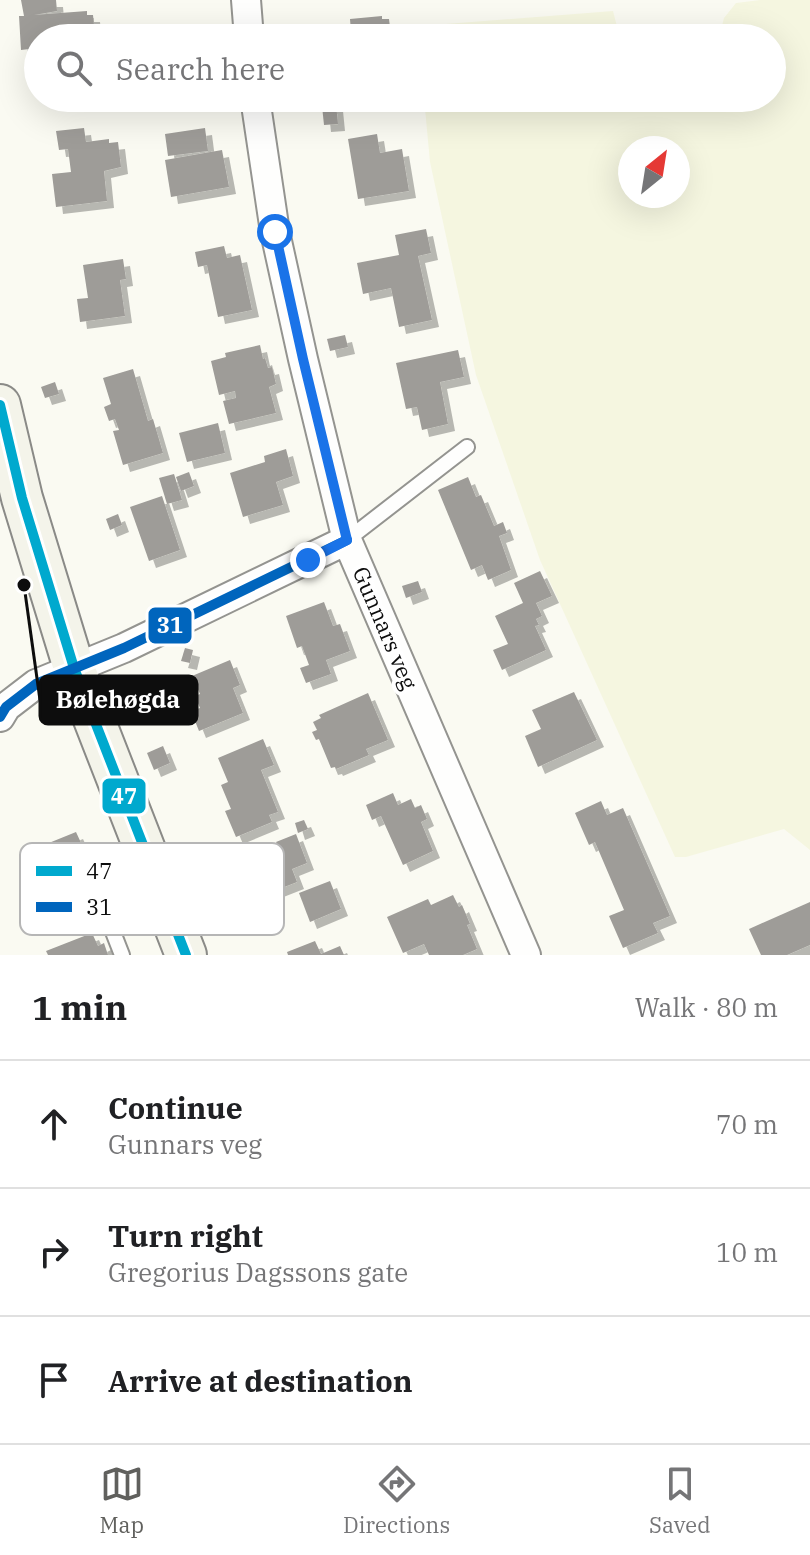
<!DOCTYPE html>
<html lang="en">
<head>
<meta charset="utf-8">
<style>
	:root { --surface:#fff; --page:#f2f2f2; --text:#202124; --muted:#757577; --line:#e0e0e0; --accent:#60605d }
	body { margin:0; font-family:"IBM Plex Serif",serif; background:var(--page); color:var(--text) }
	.compass { position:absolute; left:618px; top:136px; width:72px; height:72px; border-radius:50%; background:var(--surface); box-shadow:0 8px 32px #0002; rotate:30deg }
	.stop { position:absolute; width:24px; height:24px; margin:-18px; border:6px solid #1a73e8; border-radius:50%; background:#fff }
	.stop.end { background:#1a73e8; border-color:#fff; box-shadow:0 2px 8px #0008 }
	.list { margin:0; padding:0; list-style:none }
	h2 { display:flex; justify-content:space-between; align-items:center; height:104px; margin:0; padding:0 32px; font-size:34px }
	h2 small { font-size:26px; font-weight:400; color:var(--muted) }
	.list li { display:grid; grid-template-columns:52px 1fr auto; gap:24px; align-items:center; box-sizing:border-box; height:128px; padding:0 32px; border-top:2px solid var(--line) }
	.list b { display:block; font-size:30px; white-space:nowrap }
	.list p { margin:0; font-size:26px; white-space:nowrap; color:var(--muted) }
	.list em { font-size:26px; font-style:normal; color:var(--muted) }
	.icon { flex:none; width:44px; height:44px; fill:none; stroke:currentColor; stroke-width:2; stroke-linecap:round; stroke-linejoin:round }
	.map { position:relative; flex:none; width:810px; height:955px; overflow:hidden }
	.search { position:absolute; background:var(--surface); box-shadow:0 8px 32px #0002; left:24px; right:24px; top:24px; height:88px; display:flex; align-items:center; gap:20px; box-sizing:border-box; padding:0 28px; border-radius:44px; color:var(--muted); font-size:30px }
	.sheet { height:488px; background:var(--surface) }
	nav { display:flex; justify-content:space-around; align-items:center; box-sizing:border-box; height:112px; border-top:2px solid var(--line); background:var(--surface); font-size:22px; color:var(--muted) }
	nav a { display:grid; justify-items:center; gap:4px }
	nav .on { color:var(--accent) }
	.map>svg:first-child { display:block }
	.farmland { fill:#f5f6e0; fill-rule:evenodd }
	.building { fill:#9e9c98; filter:url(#shadow) }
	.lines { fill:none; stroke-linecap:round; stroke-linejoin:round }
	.lane-casing { stroke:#949490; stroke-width:18 }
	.street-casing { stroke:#949490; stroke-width:32 }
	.secondary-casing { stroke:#8a8a87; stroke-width:44 }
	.lane { stroke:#fefefd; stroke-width:14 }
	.street { stroke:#fefefd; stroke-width:28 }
	.secondary { stroke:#f4f4ea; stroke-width:40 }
	.bus-1-casing { stroke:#fff; stroke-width:16 }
	.bus-2-casing { stroke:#fff; stroke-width:16 }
	.bus-1 { stroke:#00a9ce; stroke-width:10 }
	.bus-2 { stroke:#0065bd; stroke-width:10 }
	.route { stroke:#1a73e8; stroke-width:10 }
	.labels { text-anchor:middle; stroke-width:8; stroke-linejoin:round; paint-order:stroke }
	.street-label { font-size:22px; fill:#0d0d0d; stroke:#fff }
	.key { fill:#fff; stroke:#b6b6b6; stroke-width:2 }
	.key-label { font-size:22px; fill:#0d0d0d }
	.leader { fill:none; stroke:#0d0d0d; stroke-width:3 }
	.callout-dot { fill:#0d0d0d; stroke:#fff; stroke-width:3 }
	.callout { fill:#0d0d0d; stroke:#0d0d0d; stroke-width:3 }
	.callout-label { font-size:24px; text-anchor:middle; font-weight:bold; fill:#fff }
	.line-badge { stroke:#fff; stroke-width:3 }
	.badge-label { font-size:22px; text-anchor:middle; font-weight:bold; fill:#fff }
</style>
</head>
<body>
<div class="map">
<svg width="810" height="955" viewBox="0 0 810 955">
	<defs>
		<filter id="shadow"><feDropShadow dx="7" dy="7" stdDeviation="0" flood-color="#0004"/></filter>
	</defs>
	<rect width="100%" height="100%" fill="#fafaf2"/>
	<g class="farmland">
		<path d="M760 0H810V850L784 829 686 857H675L540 560 476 375 430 162 424 98H634L640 108 677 103 685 98H772V38H719L724 18 736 3ZM630 148H678V196H630Z"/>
		<path d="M613 11 620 38H419L433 25Z"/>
	</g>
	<g class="building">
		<path d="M21 0H56L57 11 34 15 87 11V15H93L95 36 38 38V48L21 50 19 16H24Z"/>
		<path d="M382 16V19H389L391 35 384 36V38H346V32H351L350 19Z"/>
		<path d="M122 26 129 38H112L110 34Z"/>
		<path d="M207 31 208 38H166V36Z"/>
		<path d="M336 104 338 124 324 125 322 106Z"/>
		<path d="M84 128 86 142 109 139V143L118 142 121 167 104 171 107 201 56 207 52 174 71 172 68 149 59 150 56 131Z"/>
		<path d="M205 128 208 151 168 156 165 134Z"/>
		<path d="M377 134 380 153 402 149 409 191 358 199 348 139Z"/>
		<path d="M222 150 229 187 171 197 165 160Z"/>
		<path d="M426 229 431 253 418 256 432 320 399 327 391 288 363 294 357 263 399 255 395 235Z"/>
		<path d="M224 246 227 258 240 255 252 310 218 317 207 265 198 267 195 252Z"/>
		<path d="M123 259 126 279 120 280 125 316 80 322 77 299 88 298 83 265Z"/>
		<path d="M345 335 348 347 330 351 327 339Z"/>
		<path d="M260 345 263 359 265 358 268 368 272 367 276 384 269 387 276 413 229 424 223 401 236 398 235 391 219 395 211 361 226 357 225 353Z"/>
		<path d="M458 350 464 377 440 382 448 424 422 430 417 407 406 409 396 363Z"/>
		<path d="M133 369 148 421 153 419 163 453 123 465 113 431 119 430 115 419 109 421 104 407 111 404 103 378Z"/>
		<path d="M55 382 59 394 45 398 41 387Z"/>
		<path d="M218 423 225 453 187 462 179 433Z"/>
		<path d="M286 449 293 476 276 482 283 505 243 517 230 473 265 462 264 456Z"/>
		<path d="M189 472 194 486 181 491 176 477Z"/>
		<path d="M174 474 182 500 167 504 159 478Z"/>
		<path d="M468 477 476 497 481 495 494 526 503 522 507 533 499 536 511 570 488 580 482 565 471 570 438 490Z"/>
		<path d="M162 496 180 550 149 561 130 507Z"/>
		<path d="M118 514 122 525 110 530 106 519Z"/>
		<path d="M540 571 552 596 536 603 542 616 536 619 539 625 535 626 546 650 502 670 493 650 508 644 495 616 523 603 514 583Z"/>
		<path d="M418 581 422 592 406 598 402 586Z"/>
		<path d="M324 602 333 626 340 624 350 651 326 660 331 674 306 683 300 668 309 665 302 646 297 648 286 616Z"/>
		<path d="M185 648 193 650 190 663 181 661Z"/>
		<path d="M230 660 240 685 233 688 243 713 199 731 191 711 200 708 195 696 200 694 192 676Z"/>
		<path d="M574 692 597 740 538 767 525 736 541 729 532 710Z"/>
		<path d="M368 693 388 740 366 749 369 755 336 769 335 767 331 768 319 739 316 740 312 732 317 730 313 722 321 718 319 715Z"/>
		<path d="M263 739 274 765 261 770 278 812 269 815 272 822 236 837 225 811 231 809 221 785 228 782 218 758Z"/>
		<path d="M163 746 170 763 154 770 147 753Z"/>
		<path d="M393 793 398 805 411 799 415 808 421 805 427 819 421 822 433 851 403 865 381 816 372 820 366 805Z"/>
		<path d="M601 801 607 815 623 808 670 916 653 923 658 933 623 948 609 916 624 910 595 842 589 845 575 813Z"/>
		<path d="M304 820 308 829 298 833 295 823Z"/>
		<path d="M76 832 82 845 88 843 101 877 95 880 101 893 53 912 29 851Z"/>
		<path d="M296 834 307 863 292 869 297 882 251 900 243 881 253 877 247 863 280 850 276 842Z"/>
		<path d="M330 881 341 909 310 922 299 893Z"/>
		<path d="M453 895 459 907 462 905 470 924 467 925 477 949 463 955H429L424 944 403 953 387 917 428 899 431 905Z"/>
		<path d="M810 902V945L787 955H761L749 929Z"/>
		<path d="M92 933 98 946 104 943 108 955H48L46 951Z"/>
		<path d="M315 941 321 954 340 946 344 955H288L287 952Z"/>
	</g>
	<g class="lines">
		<defs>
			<g id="lane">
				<path d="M347 540 467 447"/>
				<path d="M106 914 122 955"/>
			</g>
			<g id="street">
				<path d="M246 0 249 38"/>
				<path d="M255 98 275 232 303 359 347 540 526 955"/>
				<path d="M0 717 6 707 36 684 124 648 347 540"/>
			</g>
			<path id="secondary" d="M0 405 22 498 74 668 186 955"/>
		</defs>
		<use href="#lane" class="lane-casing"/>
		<use href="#street" class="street-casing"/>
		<use href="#secondary" class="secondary-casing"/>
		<use href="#lane" class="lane"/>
		<use href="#street" class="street"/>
		<use href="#secondary" class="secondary"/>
		<defs>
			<path id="bus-1" d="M0 405 22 498 74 668 186 955"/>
			<path id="bus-2" d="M0 717 6 707 36 684 124 648 347 540"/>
		</defs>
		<use href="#bus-1" class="bus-1-casing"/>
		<use href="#bus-2" class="bus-2-casing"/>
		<use href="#bus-1" class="bus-1"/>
		<use href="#bus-2" class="bus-2"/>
	</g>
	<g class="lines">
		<path class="route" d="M275 232 303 359 347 540 308 560"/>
	</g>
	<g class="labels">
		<g class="street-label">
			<text transform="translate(385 628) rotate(67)" y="8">Gunnars veg</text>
		</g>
	</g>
	<rect x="20" y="843" width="264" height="92" rx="12" class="key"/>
	<rect x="36" y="866" width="36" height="10" fill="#00a9ce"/>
	<rect x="36" y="902" width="36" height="10" fill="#0065bd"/>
	<g class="key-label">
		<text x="86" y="879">47</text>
		<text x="86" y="915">31</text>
	</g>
	<path class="leader" d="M24 585L40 700"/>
	<circle class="callout-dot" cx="24" cy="585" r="8"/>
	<rect class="callout" x="40" y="676" width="157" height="48" rx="8"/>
	<g class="callout-label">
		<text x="118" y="708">Bølehøgda</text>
	</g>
	<g class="line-badge">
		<rect x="147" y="606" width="46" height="39" rx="8" fill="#0065bd"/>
		<rect x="101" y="777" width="46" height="38" rx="8" fill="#00a9ce"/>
	</g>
	<g class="badge-label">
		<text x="170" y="633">31</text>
		<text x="124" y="804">47</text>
	</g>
</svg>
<svg class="compass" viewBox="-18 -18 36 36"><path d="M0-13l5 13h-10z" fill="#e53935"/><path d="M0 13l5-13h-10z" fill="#757577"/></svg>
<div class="stop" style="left:275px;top:232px"></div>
<div class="stop end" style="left:308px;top:560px"></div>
<div class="search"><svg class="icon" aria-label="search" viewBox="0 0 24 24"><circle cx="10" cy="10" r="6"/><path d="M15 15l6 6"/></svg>Search here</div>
</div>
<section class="sheet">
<h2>1 min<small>Walk · 80 m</small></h2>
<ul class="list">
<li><svg class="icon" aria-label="ahead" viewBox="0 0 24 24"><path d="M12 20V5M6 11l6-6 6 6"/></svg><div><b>Continue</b><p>Gunnars veg</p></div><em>70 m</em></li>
<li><svg class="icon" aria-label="right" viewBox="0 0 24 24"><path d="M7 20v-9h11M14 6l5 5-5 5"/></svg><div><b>Turn right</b><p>Gregorius Dagssons gate</p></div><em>10 m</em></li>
<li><svg class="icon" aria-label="arrive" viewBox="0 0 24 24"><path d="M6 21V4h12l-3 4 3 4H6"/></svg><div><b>Arrive at destination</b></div></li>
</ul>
</section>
<nav>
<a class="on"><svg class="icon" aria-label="map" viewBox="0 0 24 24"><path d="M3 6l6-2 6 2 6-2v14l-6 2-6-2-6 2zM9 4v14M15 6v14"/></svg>Map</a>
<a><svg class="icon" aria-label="directions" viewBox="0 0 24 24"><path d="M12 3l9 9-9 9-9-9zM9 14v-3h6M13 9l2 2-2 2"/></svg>Directions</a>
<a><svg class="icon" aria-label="saved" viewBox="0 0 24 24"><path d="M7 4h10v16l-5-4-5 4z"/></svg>Saved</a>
</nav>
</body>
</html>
